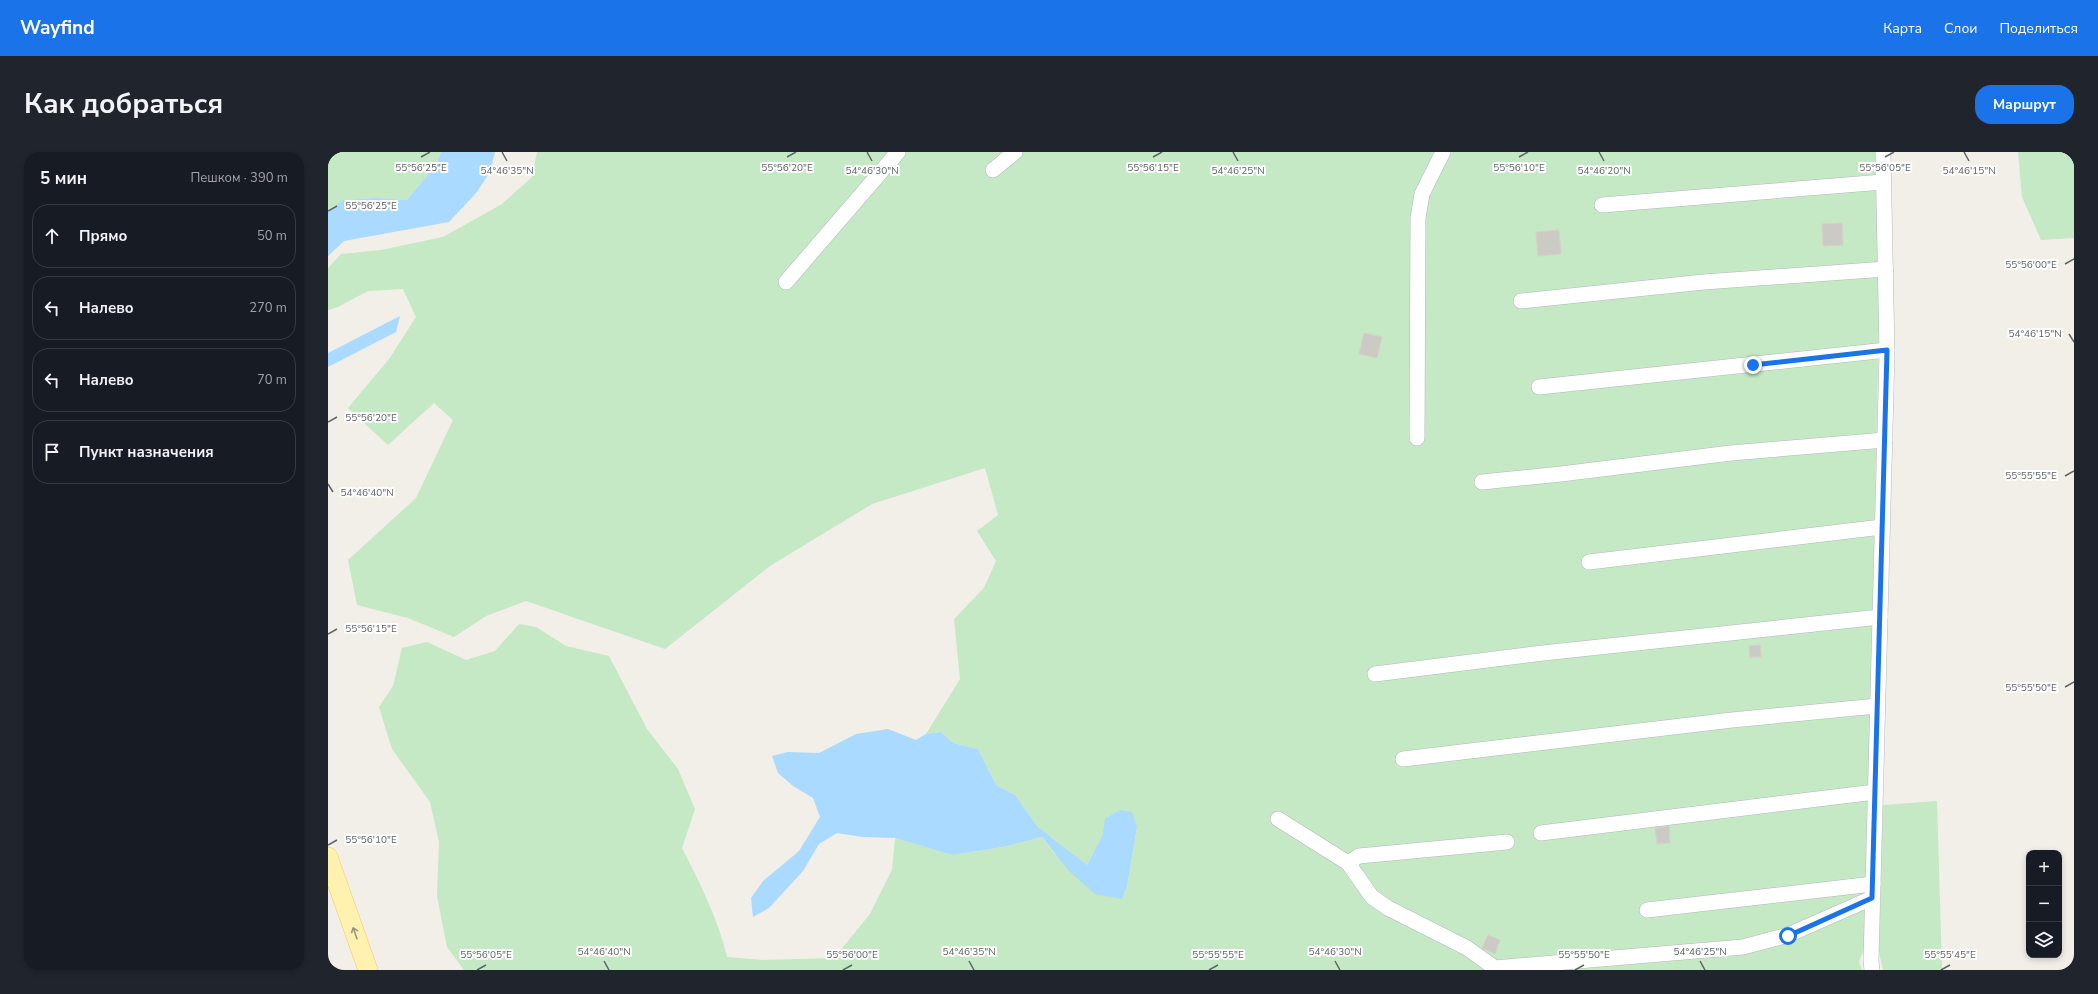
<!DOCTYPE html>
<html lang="ru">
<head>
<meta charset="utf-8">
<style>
	:root { --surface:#171b24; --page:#20242c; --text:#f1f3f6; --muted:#9ea1a6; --line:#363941; --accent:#1a73e8 }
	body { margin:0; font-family:"Nunito Sans",sans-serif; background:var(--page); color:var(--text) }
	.controls { position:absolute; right:12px; bottom:12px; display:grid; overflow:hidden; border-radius:8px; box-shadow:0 2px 6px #0003 }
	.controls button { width:36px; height:36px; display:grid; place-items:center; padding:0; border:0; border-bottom:1px solid var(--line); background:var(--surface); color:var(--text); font:20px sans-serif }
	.stop { position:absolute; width:12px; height:12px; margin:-9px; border:3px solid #1a73e8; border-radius:50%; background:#fff }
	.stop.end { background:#1a73e8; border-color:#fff; box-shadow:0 1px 4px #0008 }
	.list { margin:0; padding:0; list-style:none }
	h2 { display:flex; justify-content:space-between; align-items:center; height:52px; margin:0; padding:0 16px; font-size:17px }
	h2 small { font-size:13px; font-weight:400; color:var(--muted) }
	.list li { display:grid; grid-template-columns:26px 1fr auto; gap:12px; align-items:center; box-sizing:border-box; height:64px; margin:0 8px 8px; padding:0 8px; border:1px solid var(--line); border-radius:16px }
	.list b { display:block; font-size:15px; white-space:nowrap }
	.list em { font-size:13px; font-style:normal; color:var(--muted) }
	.icon { flex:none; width:22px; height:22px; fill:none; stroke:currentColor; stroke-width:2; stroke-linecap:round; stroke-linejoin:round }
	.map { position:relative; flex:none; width:1746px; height:818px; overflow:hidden; border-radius:16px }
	header { display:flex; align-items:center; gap:24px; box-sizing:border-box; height:56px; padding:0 20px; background:var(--accent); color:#fff }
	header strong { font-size:19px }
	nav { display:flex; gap:22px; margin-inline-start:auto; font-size:14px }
	.intro { display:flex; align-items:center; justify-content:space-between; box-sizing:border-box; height:96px; padding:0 24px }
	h1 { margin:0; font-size:28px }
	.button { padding:10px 18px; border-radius:16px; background:var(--accent); color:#fff; font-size:14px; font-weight:700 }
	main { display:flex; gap:24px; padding:0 24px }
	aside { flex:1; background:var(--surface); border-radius:16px; box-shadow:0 2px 6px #0003 }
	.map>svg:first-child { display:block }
	.green { fill:#c5e8c5 }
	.water { fill:#aadaff }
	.building { fill:#cccac5; stroke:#d6d1c6 }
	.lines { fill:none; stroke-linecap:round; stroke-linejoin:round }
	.minor-casing { stroke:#b5b8bc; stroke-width:16 }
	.major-casing { stroke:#f2c960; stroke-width:20 }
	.minor { stroke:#fff; stroke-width:15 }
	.major { stroke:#fff2af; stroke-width:19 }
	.oneway { stroke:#979581 }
	.route { stroke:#1a73e8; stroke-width:5 }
	.ticks { fill:none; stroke:#5f6368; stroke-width:1.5 }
	.ticks-label { font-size:10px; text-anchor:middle; fill:#5f6368; stroke:#fff; stroke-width:4; stroke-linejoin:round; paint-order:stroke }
</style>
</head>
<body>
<header>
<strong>Wayfind</strong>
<nav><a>Карта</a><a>Слои</a><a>Поделиться</a></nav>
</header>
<div class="intro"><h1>Как добраться</h1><a class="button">Маршрут</a></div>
<main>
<aside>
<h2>5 мин<small>Пешком · 390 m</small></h2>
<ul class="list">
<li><svg class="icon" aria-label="ahead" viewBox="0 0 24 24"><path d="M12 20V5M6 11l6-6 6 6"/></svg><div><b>Прямо</b></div><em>50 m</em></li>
<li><svg class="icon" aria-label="left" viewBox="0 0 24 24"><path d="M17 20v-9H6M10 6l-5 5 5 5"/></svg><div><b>Налево</b></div><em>270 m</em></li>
<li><svg class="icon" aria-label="left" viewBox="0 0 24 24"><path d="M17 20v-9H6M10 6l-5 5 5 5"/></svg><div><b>Налево</b></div><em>70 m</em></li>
<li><svg class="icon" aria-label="arrive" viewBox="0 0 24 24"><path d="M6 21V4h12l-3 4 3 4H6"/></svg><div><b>Пункт назначения</b></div></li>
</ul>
</aside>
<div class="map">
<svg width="1746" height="818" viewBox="0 0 1746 818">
	<rect width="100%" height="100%" fill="#f1efe8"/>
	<g class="green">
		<path d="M0 0H113L108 13 79 48 48 46 17 48 0 59Z"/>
		<path d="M209 0H1555L1537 794 1531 810 1534 818H136L119 795 109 744 111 690 102 650 64 597 51 555 65 534 74 496 99 490 138 508 167 499 191 472 208 475 238 494 281 504 319 577 350 617 367 657 354 696C372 731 390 767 399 805L435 808 506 806 542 762 564 718 567 686 624 703 675 695 714 685 726 701 794 747 799 735 809 675 775 682 759 713 710 675 687 643 668 633 650 597 625 591 613 580 598 582 632 527 626 467 656 436 668 409 649 379 670 363 657 316 544 352 442 414 337 497 198 449 158 464 126 485 80 466 29 453 20 408 88 346 125 268 106 251 60 293 20 256 61 207 88 165 75 137 40 139 10 155 0 158V116L13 102 53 98 115 85 174 52 204 25Z"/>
		<path d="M1690 0H1746V86L1713 88 1694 45Z"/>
		<path d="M1609 649 1614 818H1555L1551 800 1555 653Z"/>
	</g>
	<g class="water">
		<path d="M113 0H167L162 20 149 40 121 70 16 89 0 104V59L16 48 48 46 79 48 108 13Z"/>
		<path d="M72 164 68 180 0 215V201Z"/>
		<path d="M560 577 588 588 598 582 613 580 625 591 650 597 668 633 687 643 710 675 759 713 775 682 777 667 792 658 804 660 809 675 799 735 794 747 767 742 741 719 714 685 675 695 624 703 567 686 534 685 509 681 491 692 475 719 441 756 425 765 423 746 435 729 471 699 492 665 485 646 465 634 450 621 444 604 460 600 491 601 528 582Z"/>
	</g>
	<g class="building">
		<path d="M1514 71 1515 93 1495 94 1494 72Z"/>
		<path d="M1231 78 1233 102 1210 104 1208 80Z"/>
		<path d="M1036 181 1054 185 1049 206 1031 202Z"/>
		<path d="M1432 493 1433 505H1422L1421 494Z"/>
		<path d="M1341 674 1342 691 1329 692 1327 676Z"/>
		<path d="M1160 783 1172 788 1167 802 1154 796Z"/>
	</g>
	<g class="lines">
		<defs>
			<g id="minor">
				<path d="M665 18 687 0"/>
				<path d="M1274 53 1555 30"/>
				<path d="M458 130 570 0"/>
				<path d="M1193 149 1376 130 1558 117"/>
				<path d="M1211 235 1559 198"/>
				<path d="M1089 286 1090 66 1094 42 1115 0"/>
				<path d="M1154 330 1233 322 1403 301 1557 288"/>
				<path d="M1261 410 1554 375"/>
				<path d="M1047 522 1215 501 1552 465"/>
				<path d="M1075 607 1404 568 1549 554"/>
				<path d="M950 667 1020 711 1044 745 1060 756 1139 796 1167 816 1415 795 1460 783 1544 746"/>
				<path d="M1213 681 1547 640"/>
				<path d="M1020 711 1031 704 1179 690"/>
				<path d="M1319 758 1545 732"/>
				<path d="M1544 818 1543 808 1559 201 1555 0"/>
			</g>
			<path id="major" d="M0 705 40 818"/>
		</defs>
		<use href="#minor" class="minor-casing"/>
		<use href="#major" class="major-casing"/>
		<use href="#minor" class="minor"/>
		<use href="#major" class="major"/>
	</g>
	<defs><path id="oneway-shaft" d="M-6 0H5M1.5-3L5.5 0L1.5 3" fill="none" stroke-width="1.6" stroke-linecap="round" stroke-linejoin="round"/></defs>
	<use class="oneway" href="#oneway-shaft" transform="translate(27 781) rotate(-109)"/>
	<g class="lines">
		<path class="route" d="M1425 213 1559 198 1544 746 1460 784"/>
	</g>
	<path class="ticks" d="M174 0 179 9M539 0 544 9M905 0 910 9M1271 0 1276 9M1636 0 1641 9M93 5 102 0M459 5 468 0M825 5 834 0M1191 5 1200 0M1557 5 1566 0M0 59 9 54M1737 112 1746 107M1741 182 1746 190M0 270 9 265M1737 324 1746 319M0 332 5 340M0 482 9 477M1737 535 1746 530M0 693 9 688M276 809 281 818M641 809 646 818M1007 809 1012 818M1372 809 1377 818M149 818 158 813M515 818 524 813M881 818 890 813M1247 818 1256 813M1613 818 1622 813"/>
	<g class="ticks-label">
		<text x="93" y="19">55°56'25"E</text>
		<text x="825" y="19">55°56'15"E</text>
		<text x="1191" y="19">55°56'10"E</text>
		<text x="1557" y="19">55°56'05"E</text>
		<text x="459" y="19">55°56'20"E</text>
		<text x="179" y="22">54°46'35"N</text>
		<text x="544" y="22">54°46'30"N</text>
		<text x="910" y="22">54°46'25"N</text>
		<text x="1276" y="22">54°46'20"N</text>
		<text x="1641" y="22">54°46'15"N</text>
		<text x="43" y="57">55°56'25"E</text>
		<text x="1703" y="116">55°56'00"E</text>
		<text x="1707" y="185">54°46'15"N</text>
		<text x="43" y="269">55°56'20"E</text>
		<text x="1703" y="327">55°55'55"E</text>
		<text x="39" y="344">54°46'40"N</text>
		<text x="43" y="480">55°56'15"E</text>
		<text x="1703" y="539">55°55'50"E</text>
		<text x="43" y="691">55°56'10"E</text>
		<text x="276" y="803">54°46'40"N</text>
		<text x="641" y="803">54°46'35"N</text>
		<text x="1007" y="803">54°46'30"N</text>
		<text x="1372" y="803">54°46'25"N</text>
		<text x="158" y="806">55°56'05"E</text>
		<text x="524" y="806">55°56'00"E</text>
		<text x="890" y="806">55°55'55"E</text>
		<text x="1256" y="806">55°55'50"E</text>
		<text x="1622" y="806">55°55'45"E</text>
	</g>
</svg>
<div class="controls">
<button>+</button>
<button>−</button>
<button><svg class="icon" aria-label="layers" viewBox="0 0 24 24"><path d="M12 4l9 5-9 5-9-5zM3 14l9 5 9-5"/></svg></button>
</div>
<div class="stop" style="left:1460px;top:784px"></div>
<div class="stop end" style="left:1425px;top:213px"></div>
</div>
</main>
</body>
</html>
